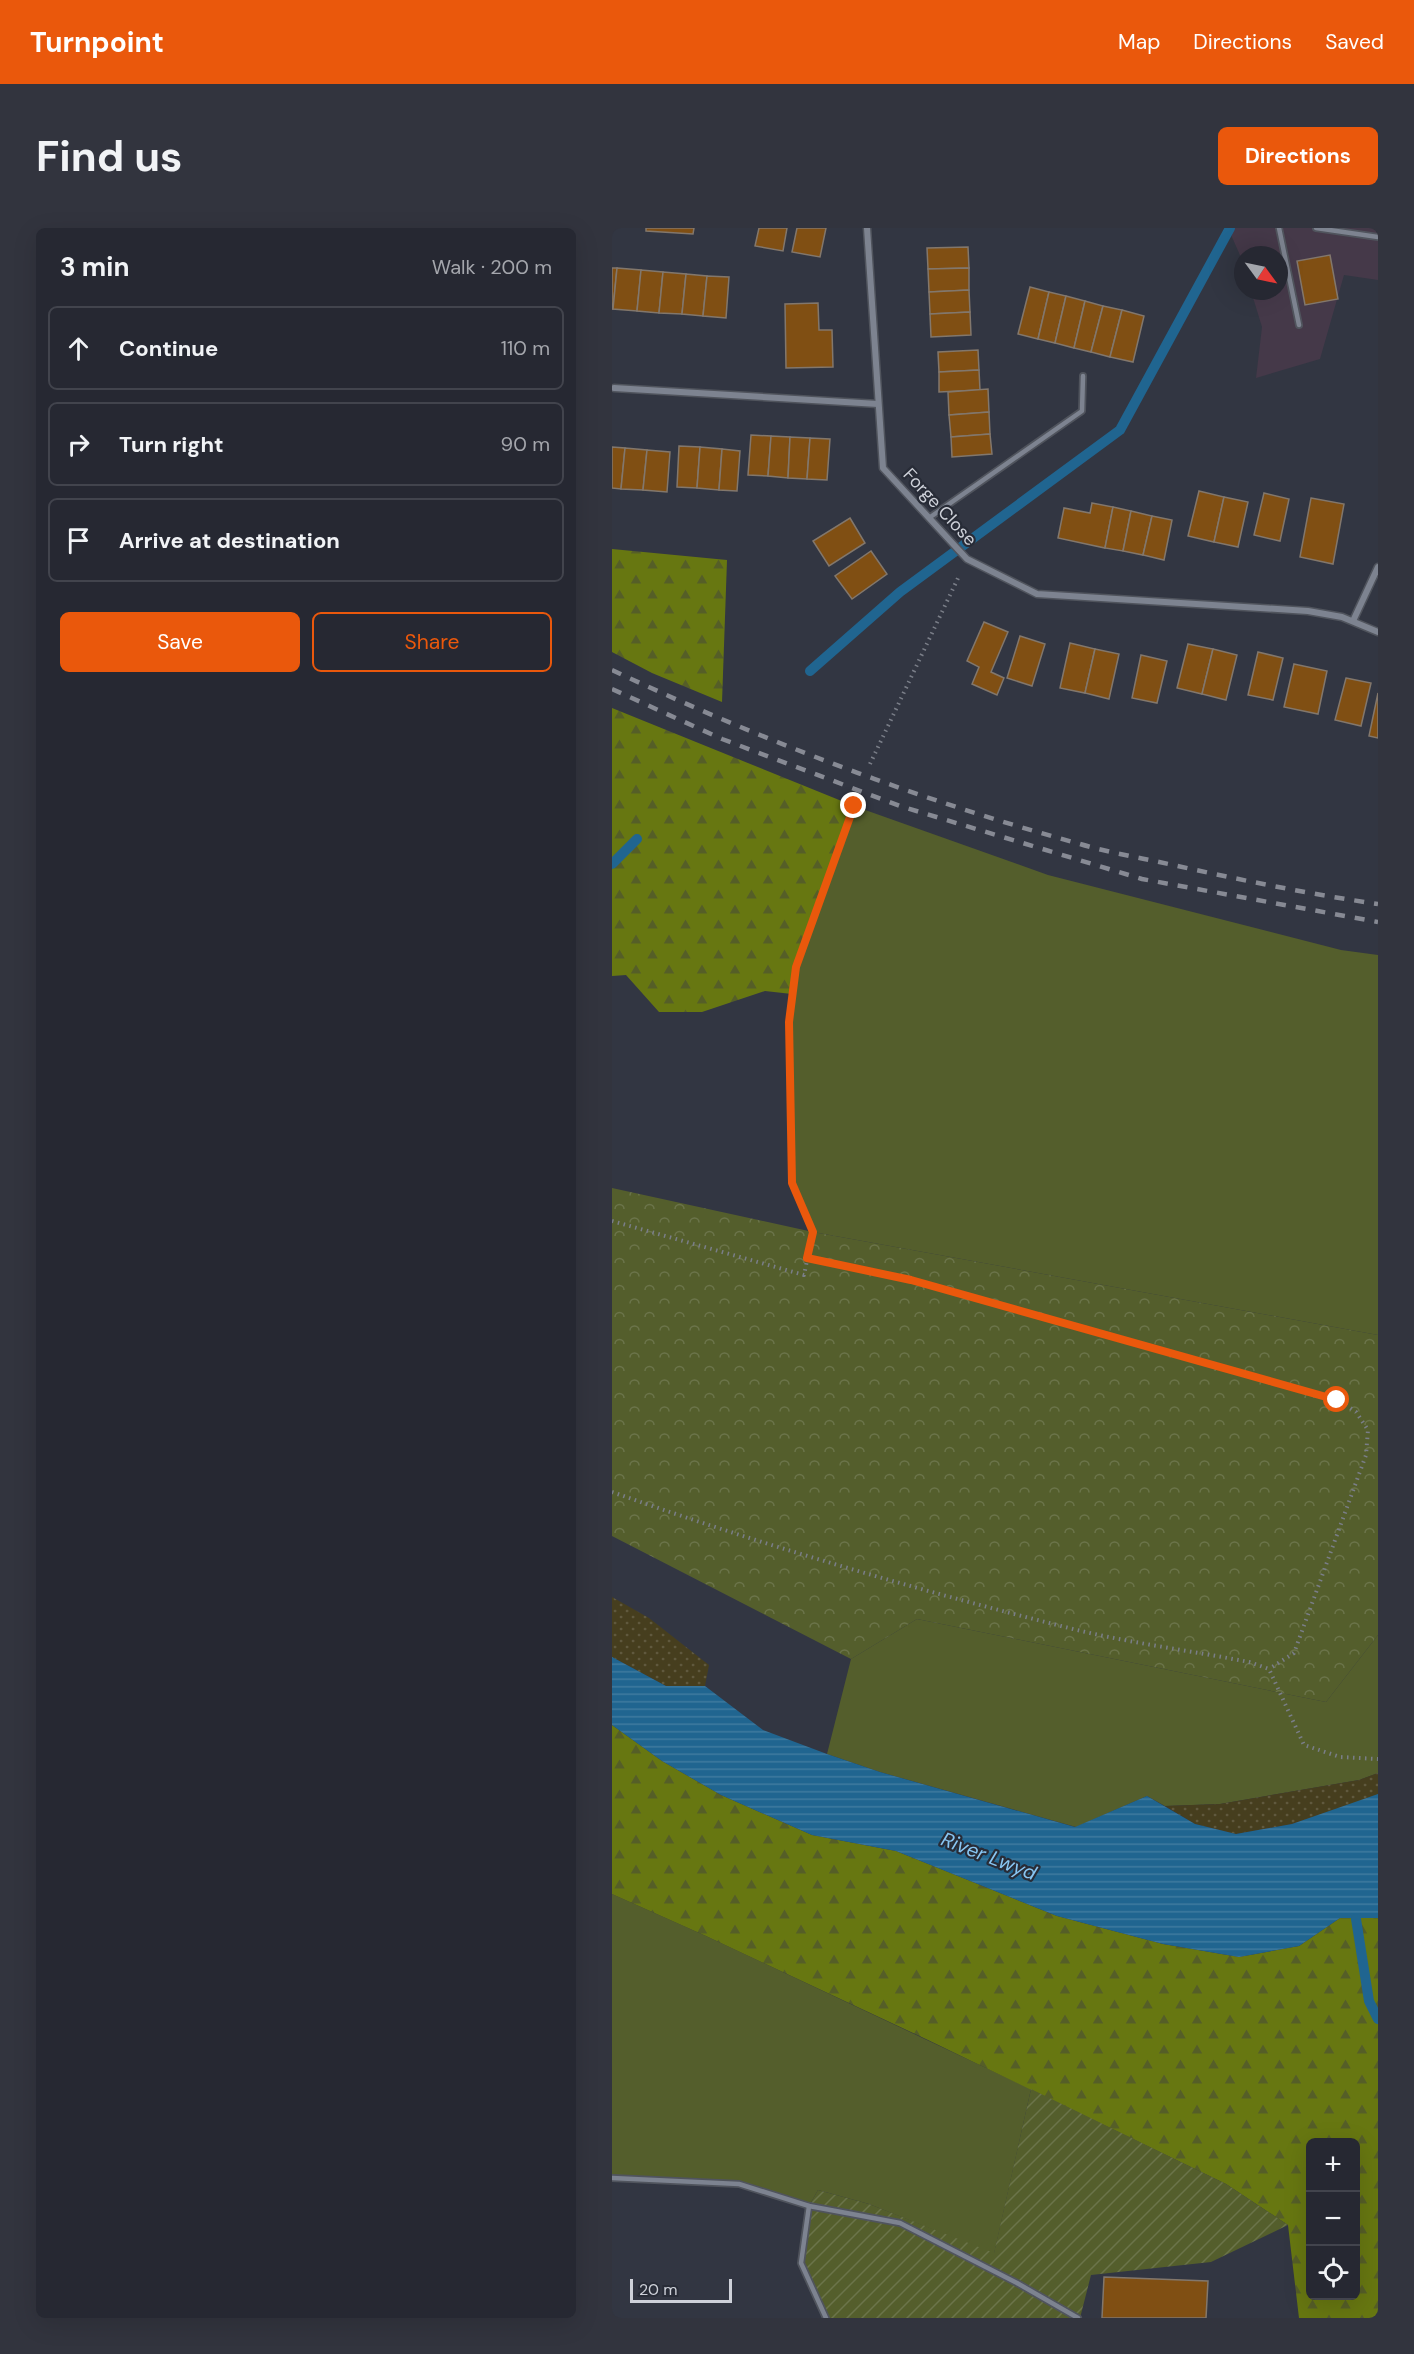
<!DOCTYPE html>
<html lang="en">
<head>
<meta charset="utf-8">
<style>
	:root { --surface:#262832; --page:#32343e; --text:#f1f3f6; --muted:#a4a6ac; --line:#42444d; --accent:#ea580c }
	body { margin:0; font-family:"DM Sans",sans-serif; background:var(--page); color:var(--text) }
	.controls { position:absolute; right:18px; bottom:18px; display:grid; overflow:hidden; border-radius:9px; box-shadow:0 6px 24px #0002 }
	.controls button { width:54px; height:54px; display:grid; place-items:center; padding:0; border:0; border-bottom:2px solid var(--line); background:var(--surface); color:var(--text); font:30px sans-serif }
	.compass { position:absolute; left:622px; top:18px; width:54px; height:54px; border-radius:50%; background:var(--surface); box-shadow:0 6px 24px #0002; rotate:123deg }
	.scale { position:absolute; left:18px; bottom:15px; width:102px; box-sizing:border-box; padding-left:6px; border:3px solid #ced1d9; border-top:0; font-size:16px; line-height:21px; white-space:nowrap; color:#ced1d9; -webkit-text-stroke:4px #282c37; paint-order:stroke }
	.stop { position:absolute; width:18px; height:18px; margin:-14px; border:4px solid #ea580c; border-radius:50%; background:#fff }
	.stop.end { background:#ea580c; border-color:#fff; box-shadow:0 2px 6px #0008 }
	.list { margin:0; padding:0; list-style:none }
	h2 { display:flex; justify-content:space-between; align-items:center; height:78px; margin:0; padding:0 24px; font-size:26px }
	h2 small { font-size:20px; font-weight:400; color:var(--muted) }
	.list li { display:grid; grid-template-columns:39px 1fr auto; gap:18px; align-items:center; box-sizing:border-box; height:84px; margin:0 12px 12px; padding:0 12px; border:2px solid var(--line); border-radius:9px }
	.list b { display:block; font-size:22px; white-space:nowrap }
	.list em { font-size:20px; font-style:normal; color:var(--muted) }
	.actions { display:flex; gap:12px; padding:18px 24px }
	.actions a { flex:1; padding:14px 0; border:2px solid var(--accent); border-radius:9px; text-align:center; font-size:21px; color:var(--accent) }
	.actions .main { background:var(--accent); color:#fff }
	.icon { flex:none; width:33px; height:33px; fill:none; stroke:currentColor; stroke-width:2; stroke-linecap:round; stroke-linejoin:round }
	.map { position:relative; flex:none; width:766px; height:2090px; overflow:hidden; border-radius:9px }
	header { display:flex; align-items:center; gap:36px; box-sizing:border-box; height:84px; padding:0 30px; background:var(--accent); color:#fff }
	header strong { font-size:28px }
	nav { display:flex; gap:33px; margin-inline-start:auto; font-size:21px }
	.intro { display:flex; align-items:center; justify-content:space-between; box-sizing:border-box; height:144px; padding:0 36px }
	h1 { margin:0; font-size:42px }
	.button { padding:15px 27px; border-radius:9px; background:var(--accent); color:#fff; font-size:21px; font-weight:700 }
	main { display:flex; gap:36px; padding:0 36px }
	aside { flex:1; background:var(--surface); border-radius:9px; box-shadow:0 6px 24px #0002 }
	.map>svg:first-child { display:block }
	.commercial { fill:#453949 }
	.grass { fill:#545e2c }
	.forest { fill:url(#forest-firs); fill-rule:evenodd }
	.sand { fill:url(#sand-dots) }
	.park { fill:url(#park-crowns) }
	.garden { fill:url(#garden-furrows) }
	.water { fill:url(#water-rules) }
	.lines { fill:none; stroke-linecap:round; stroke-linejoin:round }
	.stream { stroke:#206590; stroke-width:10 }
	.building { fill:#804f13; stroke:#82776c; stroke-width:1.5 }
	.lane-casing { stroke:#50545d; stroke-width:8 }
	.street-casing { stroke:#50545d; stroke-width:9 }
	.path { stroke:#7a7e88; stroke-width:4; stroke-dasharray:1.5 4.5; stroke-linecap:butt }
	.lane { stroke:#7d8390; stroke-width:4.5 }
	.street { stroke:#7d8390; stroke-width:6 }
	.rail { stroke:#878a94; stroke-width:4.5; stroke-dasharray:10 10; stroke-linecap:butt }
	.route { stroke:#ea580c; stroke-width:8 }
	.labels { text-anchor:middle; stroke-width:4.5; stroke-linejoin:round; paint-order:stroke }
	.street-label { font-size:18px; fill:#ced1d9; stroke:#282c37 }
	.water-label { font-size:20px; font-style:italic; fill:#88c6f3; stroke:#282c37 }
</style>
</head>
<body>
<header>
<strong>Turnpoint</strong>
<nav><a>Map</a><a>Directions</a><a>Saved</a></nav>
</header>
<div class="intro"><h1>Find us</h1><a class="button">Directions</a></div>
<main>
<aside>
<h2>3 min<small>Walk · 200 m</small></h2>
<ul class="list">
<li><svg class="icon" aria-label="ahead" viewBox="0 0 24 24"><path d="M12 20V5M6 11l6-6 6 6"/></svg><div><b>Continue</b></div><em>110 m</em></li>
<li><svg class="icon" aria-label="right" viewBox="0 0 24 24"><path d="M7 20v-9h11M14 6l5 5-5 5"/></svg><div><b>Turn right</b></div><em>90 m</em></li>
<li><svg class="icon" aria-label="arrive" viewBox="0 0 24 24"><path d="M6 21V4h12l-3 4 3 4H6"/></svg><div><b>Arrive at destination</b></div></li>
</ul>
<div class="actions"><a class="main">Save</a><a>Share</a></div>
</aside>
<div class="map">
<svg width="766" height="2090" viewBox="0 0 766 2090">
	<defs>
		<pattern id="forest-firs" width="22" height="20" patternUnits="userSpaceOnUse" patternTransform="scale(1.5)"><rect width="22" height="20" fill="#677711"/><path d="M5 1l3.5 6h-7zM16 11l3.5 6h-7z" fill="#555e27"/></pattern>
		<pattern id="sand-dots" width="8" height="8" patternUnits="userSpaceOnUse" patternTransform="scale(1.5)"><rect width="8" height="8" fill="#463e1e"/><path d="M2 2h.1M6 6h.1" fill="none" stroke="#60593e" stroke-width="1.8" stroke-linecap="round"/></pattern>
		<pattern id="park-crowns" width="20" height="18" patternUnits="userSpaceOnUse" patternTransform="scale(1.5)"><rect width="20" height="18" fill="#545e2c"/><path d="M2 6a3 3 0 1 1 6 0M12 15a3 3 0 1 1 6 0" fill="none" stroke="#6b744a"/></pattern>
		<pattern id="garden-furrows" width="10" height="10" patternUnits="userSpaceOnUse" patternTransform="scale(1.5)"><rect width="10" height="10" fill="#545e2c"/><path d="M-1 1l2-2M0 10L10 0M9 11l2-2" fill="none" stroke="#6b744a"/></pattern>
		<pattern id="water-rules" width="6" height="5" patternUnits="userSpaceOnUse" patternTransform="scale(1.5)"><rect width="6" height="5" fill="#206590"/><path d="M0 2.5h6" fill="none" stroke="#3f7a9f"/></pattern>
	</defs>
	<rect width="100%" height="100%" fill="#323642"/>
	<path class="commercial" d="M616 0H766V52L732 47 708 131 644 150 650 99 639 63H667V27H631V34Z"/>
	<g class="grass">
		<path d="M242 578 436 647 729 722 766 727V1107L201 1004 180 955 177 794 184 739Z"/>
		<path d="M305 1391 714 1474 766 1407V1545L747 1552 608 1576 553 1578 535 1568 464 1599 268 1544 215 1526 239 1431Z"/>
		<path d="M0 1666 94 1708 419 1861 382 2026 257 1976 206 1962 197 1978 127 1956 0 1950Z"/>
	</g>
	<g class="forest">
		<path d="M0 321 115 332 110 474 40 445 0 424Z"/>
		<path d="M0 480 242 578 184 739 180 766 153 763 90 784H47L14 747 0 748Z"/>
		<path d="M0 1497 50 1533 109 1567 200 1607 284 1623 445 1688 551 1716 627 1729 687 1718 728 1690H766V2090H687L676 1997 614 1956 316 1812 94 1708 0 1666ZM698 1914H744V2068H698Z"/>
	</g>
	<g class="sand">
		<path d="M0 1369 37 1390 97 1437 93 1458H54L0 1429Z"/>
		<path d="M766 1545V1566L761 1569 680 1596 624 1606 583 1596 553 1578 608 1576 747 1552Z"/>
	</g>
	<path class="park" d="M0 960 201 1004 766 1107V1407L714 1474 305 1391 239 1431 0 1308Z"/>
	<path class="garden" d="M419 1861 614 1956 676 1997 599 2034 479 2047 468 2090H214L189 2035 197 1978 206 1962 257 1976 382 2025Z"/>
	<path class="water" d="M0 1429 54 1458H93L151 1502 215 1526 268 1544 463 1599 535 1568 583 1596 624 1606 680 1596 766 1566V1690H728L687 1718 627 1729 551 1716 445 1688 284 1623 200 1607 109 1567 50 1533 0 1497Z"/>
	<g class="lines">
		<g class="stream">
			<path d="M198 443 288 364 508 202 618 0"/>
			<path d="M0 636 25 611"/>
			<path d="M744 1691 757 1773 766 1791"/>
		</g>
	</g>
	<g class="building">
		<path d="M34 0H82L81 6 34 3Z"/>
		<path d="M147 0H175L171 23 143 18Z"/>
		<path d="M185 0H214L208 29 180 24Z"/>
		<path d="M356 19 357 40 316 41 315 20Z"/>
		<path d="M718 27 726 71 693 77 685 33Z"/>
		<path d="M0 40H5L1 81H0Z"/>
		<path d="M5 40 29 42 25 83 1 81Z"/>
		<path d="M357 40V62L317 64 316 41Z"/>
		<path d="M29 42 51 44 47 85 25 83Z"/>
		<path d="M51 44 74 46 70 86 47 85Z"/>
		<path d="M74 46 95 48 91 88 70 86Z"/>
		<path d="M95 48 117 49 114 90 91 88Z"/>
		<path d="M418 59 437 64 426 111 406 106Z"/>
		<path d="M357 62 358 84 318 86 317 64Z"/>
		<path d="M437 64 454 68 443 115 426 111Z"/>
		<path d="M454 68 473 73 462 120 443 115Z"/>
		<path d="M473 73 491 78 479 124 462 120Z"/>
		<path d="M206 75 207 102H220L221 139 174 140 173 76Z"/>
		<path d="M491 78 510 82 498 129 479 124Z"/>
		<path d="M510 82 532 88 521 134 498 129Z"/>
		<path d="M358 84 359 107 319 109 318 86Z"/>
		<path d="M366 122 367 142 327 144 326 124Z"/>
		<path d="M367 142 368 162 327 164V144Z"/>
		<path d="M376 161 377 184 337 187 336 164Z"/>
		<path d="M377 184 378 206 339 209 337 187Z"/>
		<path d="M378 206 380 226 340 229 339 209Z"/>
		<path d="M139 207 159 208 156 248 136 247Z"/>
		<path d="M159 208 178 209 176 250 156 248Z"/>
		<path d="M178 209 198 210 195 251 176 250Z"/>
		<path d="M198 210 218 211 215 252 195 251Z"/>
		<path d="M67 218 88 219 85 260 65 259Z"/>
		<path d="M0 219 13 220 9 261 0 260Z"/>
		<path d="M88 219 110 221 107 262 85 260Z"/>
		<path d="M13 220 35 222 31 262 9 261Z"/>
		<path d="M110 221 128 223 125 263 107 262Z"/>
		<path d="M35 222 58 224 55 264 31 262Z"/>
		<path d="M587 263 612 269 602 314 576 308Z"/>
		<path d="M652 265 677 271 668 313 642 307Z"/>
		<path d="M612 269 636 274 626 319 602 314Z"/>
		<path d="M699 270 732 276 721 336 688 329Z"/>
		<path d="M480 275 501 279 493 320 446 310 452 280 478 285Z"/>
		<path d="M501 279 519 283 511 323 493 320Z"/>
		<path d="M519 283 540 288 531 327 511 323Z"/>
		<path d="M540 288 560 292 552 332 531 327Z"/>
		<path d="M238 290 253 315 217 338 201 313Z"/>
		<path d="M259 323 275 346 240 371 223 348Z"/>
		<path d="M372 394 396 404 379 444 392 450 385 467 360 456 367 439 355 433Z"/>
		<path d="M408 408 433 416 420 458 395 450Z"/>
		<path d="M458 415 483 421 473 465 448 460Z"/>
		<path d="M576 416 601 421 590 466 565 460Z"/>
		<path d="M483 421 507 426 497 471 473 465Z"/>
		<path d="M601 421 625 427 614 472 590 466Z"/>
		<path d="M646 424 671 430 661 472 636 467Z"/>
		<path d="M529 427 555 433 545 475 520 470Z"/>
		<path d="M682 436 715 443 706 486 672 479Z"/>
		<path d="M734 450 759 455 749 498 723 492Z"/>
		<path d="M766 465V510L757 508Z"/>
		<path d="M492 2049 596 2053 594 2090H490Z"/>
	</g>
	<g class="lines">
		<defs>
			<g id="lane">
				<path d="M667 0 687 97"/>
				<path d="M704 0 766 9"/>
				<path d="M317 290 470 183 471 148"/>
				<path d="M0 1950 127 1956 197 1978 288 1995 405 2055 466 2090"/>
				<path d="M197 1978 189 2035 214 2090"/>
			</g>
			<g id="street">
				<path d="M255 0 271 240 355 331 425 366 696 383 730 389 766 404"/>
				<path d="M2 160 266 176"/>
				<path d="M741 393 766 339"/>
			</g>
		</defs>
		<use href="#lane" class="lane-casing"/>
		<use href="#street" class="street-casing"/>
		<g class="path">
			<path d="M258 536 347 348"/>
			<path d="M0 993 192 1047 201 1004 180 955 177 794 184 739 242 578"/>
			<path d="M196 1030 299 1052 725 1171 744 1184 756 1202 754 1227 682 1425 657 1441"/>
			<path d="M0 1264C147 1316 298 1360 449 1398 510 1414 575 1422 637 1434L657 1441 692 1517 728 1529 766 1531"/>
		</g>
		<use href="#lane" class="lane"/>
		<use href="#street" class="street"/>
		<g class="rail">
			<path d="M0 442C151 513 307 572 468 616 498 625 530 630 561 637 629 652 697 666 766 676"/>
			<path d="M0 461 110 511 288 578 530 651 766 694"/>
		</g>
	</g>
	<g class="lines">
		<path class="route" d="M242 578 184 739 177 794 180 955 201 1004 195 1030 299 1052 725 1172"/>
	</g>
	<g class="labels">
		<g class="street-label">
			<text transform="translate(328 279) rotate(47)" y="6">Forge Close</text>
		</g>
		<g class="water-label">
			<text transform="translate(377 1628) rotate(21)" y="7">River Lwyd</text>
		</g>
	</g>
</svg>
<div class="controls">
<button>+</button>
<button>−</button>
<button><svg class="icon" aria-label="locate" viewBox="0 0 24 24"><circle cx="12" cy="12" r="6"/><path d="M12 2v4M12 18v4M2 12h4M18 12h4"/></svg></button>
</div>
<svg class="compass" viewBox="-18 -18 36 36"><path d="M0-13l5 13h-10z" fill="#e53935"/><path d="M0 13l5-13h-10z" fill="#a4a6ac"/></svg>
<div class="scale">20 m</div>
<div class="stop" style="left:725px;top:1172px"></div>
<div class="stop end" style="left:242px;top:578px"></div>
</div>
</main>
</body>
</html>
